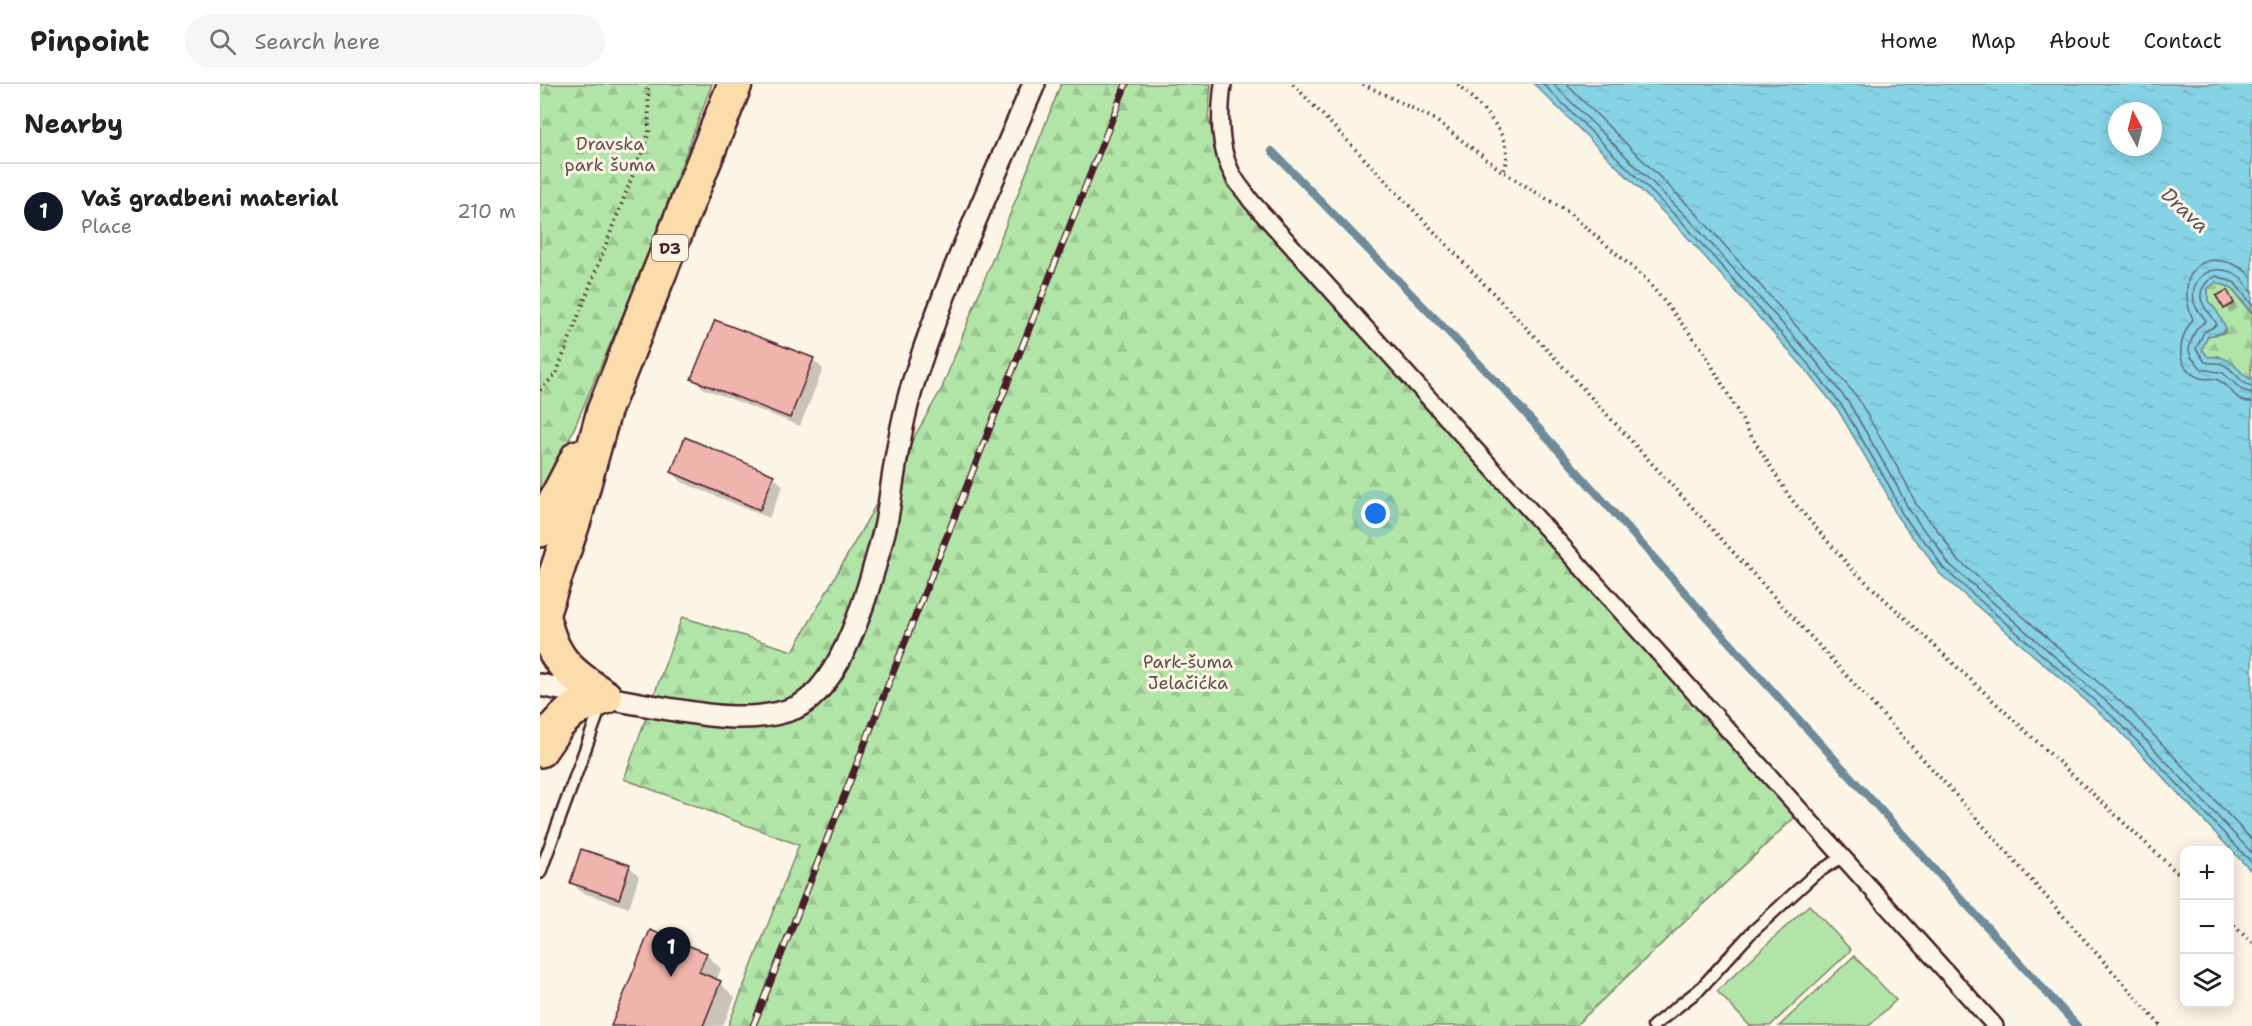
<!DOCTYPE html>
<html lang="en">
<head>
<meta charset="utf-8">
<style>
	:root { --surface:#fff; --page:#f6f6f6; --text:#202124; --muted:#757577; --line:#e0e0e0; --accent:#111827 }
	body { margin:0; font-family:"Shantell Sans",sans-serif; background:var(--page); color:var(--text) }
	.controls { position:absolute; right:18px; bottom:18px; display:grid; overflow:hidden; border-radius:12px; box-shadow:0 3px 15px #0003 }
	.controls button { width:54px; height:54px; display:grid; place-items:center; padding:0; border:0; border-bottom:2px solid var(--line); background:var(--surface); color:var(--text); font:30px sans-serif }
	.compass { position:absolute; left:1568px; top:18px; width:54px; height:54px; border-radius:50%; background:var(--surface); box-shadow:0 3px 15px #0003; rotate:353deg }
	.you { position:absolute; left:836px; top:430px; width:21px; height:21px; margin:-15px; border:4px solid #fff; border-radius:50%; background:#1a73e8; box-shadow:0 0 0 9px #1a73e833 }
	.badge { display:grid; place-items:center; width:39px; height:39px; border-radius:50%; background:var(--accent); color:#fff; font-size:20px; font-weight:700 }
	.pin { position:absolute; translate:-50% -50px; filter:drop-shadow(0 2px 3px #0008) }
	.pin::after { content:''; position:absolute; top:32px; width:21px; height:18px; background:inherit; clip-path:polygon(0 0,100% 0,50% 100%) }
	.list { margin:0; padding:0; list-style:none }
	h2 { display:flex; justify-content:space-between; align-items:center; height:78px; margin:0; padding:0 24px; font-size:26px }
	h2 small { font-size:20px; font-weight:400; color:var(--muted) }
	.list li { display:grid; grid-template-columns:39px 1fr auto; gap:18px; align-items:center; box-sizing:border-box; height:96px; padding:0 24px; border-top:2px solid var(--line) }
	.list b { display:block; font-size:22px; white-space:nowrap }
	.list p { margin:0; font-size:20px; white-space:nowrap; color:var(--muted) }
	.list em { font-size:20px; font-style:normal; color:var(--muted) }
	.icon { flex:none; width:33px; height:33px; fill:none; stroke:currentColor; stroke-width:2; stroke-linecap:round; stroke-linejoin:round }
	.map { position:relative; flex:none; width:1712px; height:942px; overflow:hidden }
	header { display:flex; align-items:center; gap:36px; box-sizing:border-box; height:84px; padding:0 30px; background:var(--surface); border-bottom:2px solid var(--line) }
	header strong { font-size:28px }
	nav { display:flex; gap:33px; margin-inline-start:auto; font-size:21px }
	.search { width:420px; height:54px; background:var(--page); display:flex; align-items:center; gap:15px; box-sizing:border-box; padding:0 21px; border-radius:33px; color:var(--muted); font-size:22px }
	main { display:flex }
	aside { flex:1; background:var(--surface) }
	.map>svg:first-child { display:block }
	.forest { fill:url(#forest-firs); stroke:#7e8269; stroke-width:1.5 }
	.green { fill:#b1e5a7; stroke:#7e8269; stroke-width:1.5 }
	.water { fill:url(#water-ripples); stroke:#6d8b9a; stroke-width:1.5; fill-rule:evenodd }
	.shadow { fill:#0003 }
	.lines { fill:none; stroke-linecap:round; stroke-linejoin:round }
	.shore { stroke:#626775; stroke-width:1.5 }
	.stream { stroke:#6d8b9a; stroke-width:8 }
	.building { fill:#efb4ab; stroke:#4a1f2b; stroke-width:1.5 }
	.service-casing { stroke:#4a1f2b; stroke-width:15 }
	.pedestrian-casing { stroke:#4a1f2b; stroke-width:20 }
	.minor-casing { stroke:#4a1f2b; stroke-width:26 }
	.primary-casing { stroke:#4a1f2b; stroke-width:38 }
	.path { stroke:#4a1f2b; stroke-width:4; stroke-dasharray:1.5 4.5; stroke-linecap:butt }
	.service { stroke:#fcf5e5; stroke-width:10 }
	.pedestrian { stroke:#fcf5e5; stroke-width:15 }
	.minor { stroke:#fcf5e5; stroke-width:21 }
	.primary { stroke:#faddab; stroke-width:33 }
	.rail-casing { stroke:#4a1f2b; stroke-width:7 }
	.rail { stroke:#fcf5e5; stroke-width:4.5; stroke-dasharray:14; stroke-linecap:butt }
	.labels { text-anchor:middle; stroke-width:6; stroke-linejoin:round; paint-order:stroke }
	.shield { fill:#fcf5e5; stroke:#7f5f63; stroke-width:1.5 }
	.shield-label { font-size:16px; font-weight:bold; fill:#4a1f2b }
	.park-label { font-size:18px; fill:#64504a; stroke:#fcf5e5 }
	.water-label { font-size:20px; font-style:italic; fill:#5c5562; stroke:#fcf5e5 }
</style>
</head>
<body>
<header>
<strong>Pinpoint</strong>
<div class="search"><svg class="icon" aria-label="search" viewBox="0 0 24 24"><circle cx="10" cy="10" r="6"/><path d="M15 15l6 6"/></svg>Search here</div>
<nav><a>Home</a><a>Map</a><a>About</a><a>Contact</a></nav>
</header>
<main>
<aside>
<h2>Nearby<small></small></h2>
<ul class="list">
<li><span class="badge">1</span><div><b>Vaš gradbeni material</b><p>Place</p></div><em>210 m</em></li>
</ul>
</aside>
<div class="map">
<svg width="1712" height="942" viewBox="0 0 1712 942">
	<defs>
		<pattern id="forest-firs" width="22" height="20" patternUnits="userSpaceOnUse" patternTransform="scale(1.5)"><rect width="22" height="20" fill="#b1e5a7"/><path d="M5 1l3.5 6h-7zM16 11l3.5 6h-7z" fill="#9ac490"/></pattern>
		<pattern id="water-ripples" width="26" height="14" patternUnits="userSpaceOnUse" patternTransform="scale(1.5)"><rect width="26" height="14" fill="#85d3e4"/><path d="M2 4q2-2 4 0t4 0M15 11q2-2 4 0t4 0" fill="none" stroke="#74b5c4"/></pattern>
	</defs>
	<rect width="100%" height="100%" fill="#fcf5e5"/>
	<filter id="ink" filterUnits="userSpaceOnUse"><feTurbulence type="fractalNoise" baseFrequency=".0167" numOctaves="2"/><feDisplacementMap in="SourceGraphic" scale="12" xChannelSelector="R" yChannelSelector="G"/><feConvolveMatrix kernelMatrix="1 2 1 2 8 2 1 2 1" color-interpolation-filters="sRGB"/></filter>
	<g filter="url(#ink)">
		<g class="forest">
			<path d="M0 0H172L101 188 0 424Z"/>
			<path d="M521 0H671L668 33 686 101 1255 733 1035 942H188L259 761 84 695 142 533 253 567 402 304Z"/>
			<path d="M1676 198 1691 204 1710 228H1712L1711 297 1679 272 1668 273 1662 265 1668 252 1685 249 1686 244 1676 226 1668 217V204Z"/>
		</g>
		<g class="green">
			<path d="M1269 821 1311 866 1230 942H1210L1177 907Z"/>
			<path d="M1314 872 1356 916 1329 942H1239Z"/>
		</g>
		<path class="water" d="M994 0H1712V228L1692 204 1676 198 1668 204V217L1676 226 1686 244 1683 248 1668 252 1662 265 1668 273C1693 270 1695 287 1712 296V788L1576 643 1398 488 1384 466 1373 454 1356 431 1346 408 1298 326 1265 285 1139 144ZM1577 27H1613V63H1577Z"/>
		<g class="shadow">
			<path d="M1686 208 1698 224 1690 229 1679 213Z"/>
			<path d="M273 276 283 285 260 342 163 304 153 294Z"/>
			<path d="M132 388 233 392 243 402 229 434 142 398Z"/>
			<path d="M42 767 90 783 99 792 89 824 41 808 32 798Z"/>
			<path d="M111 848 166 870 181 885 176 896 195 913 183 942H72Z"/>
		</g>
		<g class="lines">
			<g class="shore">
				<path d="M1003 0 1144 140 1269 281 1303 323 1351 405 1361 428 1377 450 1389 462 1403 484 1580 639 1712 779"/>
				<path d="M1013 0 1149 135 1275 276 1309 319 1357 402 1368 424 1383 445 1395 458 1408 479 1585 634 1712 769"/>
				<path d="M1026 0 1156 129 1282 271 1317 313 1365 397 1376 420 1403 453 1415 473 1591 627 1712 756"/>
				<path d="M1712 194C1707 187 1701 184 1693 180 1652 164 1637 202 1653 235 1639 254 1632 282 1660 294 1666 296 1673 293 1678 296 1692 303 1694 318 1712 318"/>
				<path d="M1712 209C1708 204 1705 197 1700 193 1677 176 1646 191 1655 221 1657 227 1663 231 1666 237L1657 244 1650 259 1649 266 1651 273 1662 285 1683 289 1702 306 1712 309"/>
				<path d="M1712 221 1695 199 1677 192C1665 196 1657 208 1663 220 1667 228 1674 233 1677 241L1664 248 1656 265 1665 278C1672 280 1678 278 1684 281 1695 286 1700 300 1712 302"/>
			</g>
			<path class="stream" d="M732 67 961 302 1229 603 1537 942"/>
		</g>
		<g class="building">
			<path d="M1687 206 1694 219 1684 225 1676 212Z"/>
			<path d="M175 236 274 274 250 334 151 295Z"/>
			<path d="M145 353 234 391 220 426 131 388Z"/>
			<path d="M41 765 90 781 79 815 30 799Z"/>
			<path d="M110 846 167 869 159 888 181 897 163 942H71Z"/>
		</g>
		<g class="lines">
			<defs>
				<g id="service">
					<path d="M0 789 61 622"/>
					<path d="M1113 942 1160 905 1210 850 1274 791 1302 773"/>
				</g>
				<path id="pedestrian" d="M683 0C679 31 678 66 694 93 699 102 706 109 711 117L1455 942"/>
				<path id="minor" d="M0 601C35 608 71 615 106 621 152 629 210 642 255 624 305 602 332 494 345 444 349 426 351 406 354 388 359 355 366 319 377 287 409 189 454 95 494 0"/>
				<g id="primary">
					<path d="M0 446 38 373"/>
					<path d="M2 529C12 576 27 587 65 613"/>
					<path d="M0 537 34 436 64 327 195 0"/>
					<path d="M0 666 18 640 33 626 65 613"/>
				</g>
			</defs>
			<use href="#service" class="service-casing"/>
			<use href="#pedestrian" class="pedestrian-casing"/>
			<use href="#minor" class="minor-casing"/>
			<use href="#primary" class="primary-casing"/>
			<g class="path">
				<path d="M753 0 1016 275 1405 699 1621 942"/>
				<path d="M823 0 894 35 963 88 1028 128 1106 195 1163 266 1210 350 1251 415 1309 482 1644 795"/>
				<path d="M918 0C939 22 980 55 963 88"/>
				<path d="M0 306 16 290 109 49 108 0"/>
				<path d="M1690 837 1712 859"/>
			</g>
			<use href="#service" class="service"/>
			<use href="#pedestrian" class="pedestrian"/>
			<use href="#minor" class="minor"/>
			<use href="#primary" class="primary"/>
			<defs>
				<path id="rail" d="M213 942 586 0"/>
			</defs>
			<use href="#rail" class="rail-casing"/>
			<use href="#rail" class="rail"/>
		</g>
	</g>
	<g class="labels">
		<rect class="shield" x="112" y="151" width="36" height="26" rx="4.5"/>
		<g class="shield-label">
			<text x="130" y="170">D3</text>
		</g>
		<g class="park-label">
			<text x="70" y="66">Dravska<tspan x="70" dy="21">park šuma</tspan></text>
			<text x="648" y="584">Park-šuma<tspan x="648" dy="21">Jelačićka</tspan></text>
		</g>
		<g class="water-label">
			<text transform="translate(1645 126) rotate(43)" y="7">Drava</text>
		</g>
	</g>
</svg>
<div class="controls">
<button>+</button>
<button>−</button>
<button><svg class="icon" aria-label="layers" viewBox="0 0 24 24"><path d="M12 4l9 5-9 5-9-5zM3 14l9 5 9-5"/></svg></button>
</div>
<svg class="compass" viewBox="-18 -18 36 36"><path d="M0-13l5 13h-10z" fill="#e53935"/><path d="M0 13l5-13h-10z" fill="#757577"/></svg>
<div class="you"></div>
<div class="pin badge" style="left:131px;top:893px">1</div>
</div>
</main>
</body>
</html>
